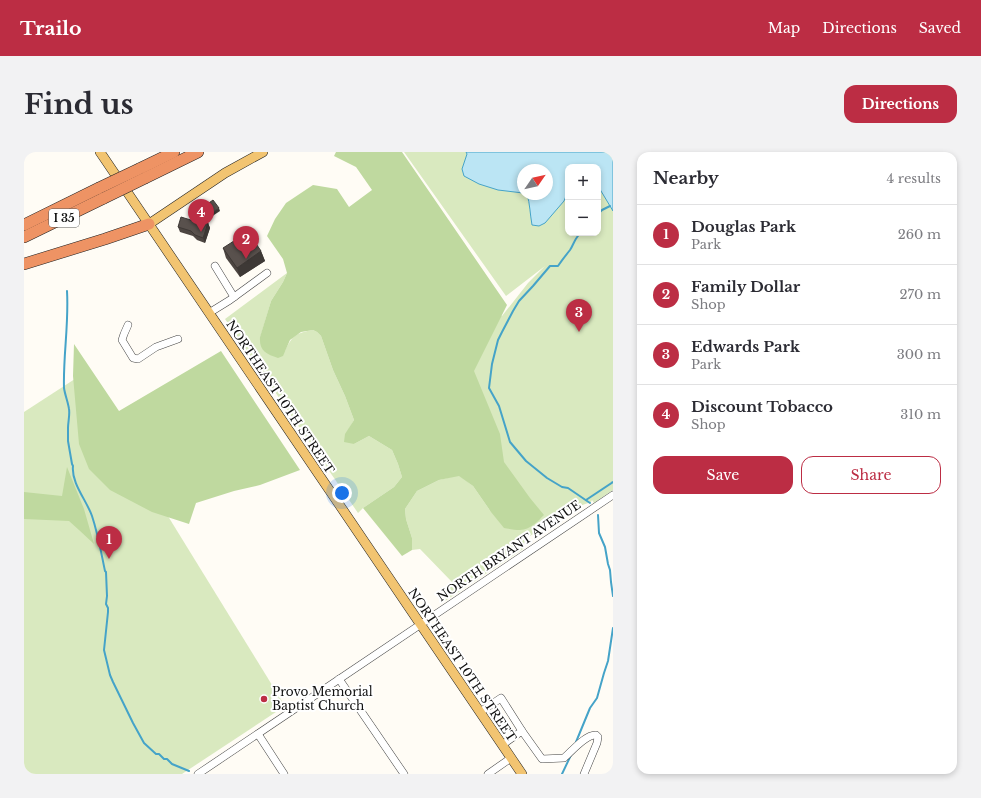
<!DOCTYPE html>
<html lang="en">
<head>
<meta charset="utf-8">
<style>
	:root { --surface:#fff; --page:#f2f2f3; --text:#2b2b33; --muted:#7c7c81; --line:#e1e1e2; --accent:#bc2d44 }
	body { margin:0; font-family:"Libre Baskerville",serif; background:var(--page); color:var(--text) }
	.controls { position:absolute; right:12px; top:12px; display:grid; overflow:hidden; border-radius:8px; box-shadow:0 2px 6px #0003 }
	.controls button { width:36px; height:36px; display:grid; place-items:center; padding:0; border:0; border-bottom:1px solid var(--line); background:var(--surface); color:var(--text); font:20px sans-serif }
	.compass { position:absolute; left:493px; top:12px; width:36px; height:36px; border-radius:50%; background:var(--surface); box-shadow:0 2px 6px #0003; rotate:56deg }
	.you { position:absolute; left:318px; top:341px; width:14px; height:14px; margin:-10px; border:3px solid #fff; border-radius:50%; background:#1a73e8; box-shadow:0 0 0 6px #1a73e833 }
	.badge { display:grid; place-items:center; width:26px; height:26px; border-radius:50%; background:var(--accent); color:#fff; font-size:13px; font-weight:700 }
	.pin { position:absolute; translate:-50% -33px; filter:drop-shadow(0 1px 2px #0008) }
	.pin::after { content:''; position:absolute; top:21px; width:14px; height:12px; background:inherit; clip-path:polygon(0 0,100% 0,50% 100%) }
	.list { margin:0; padding:0; list-style:none }
	h2 { display:flex; justify-content:space-between; align-items:center; height:52px; margin:0; padding:0 16px; font-size:17px }
	h2 small { font-size:13px; font-weight:400; color:var(--muted) }
	.list li { display:grid; grid-template-columns:26px 1fr auto; gap:12px; align-items:center; box-sizing:border-box; height:60px; padding:0 16px; border-top:1px solid var(--line) }
	.list b { display:block; font-size:15px; white-space:nowrap }
	.list p { margin:0; font-size:13px; white-space:nowrap; color:var(--muted) }
	.list em { font-size:13px; font-style:normal; color:var(--muted) }
	.actions { display:flex; gap:8px; padding:12px 16px }
	.actions a { flex:1; padding:9px 0; border:1px solid var(--accent); border-radius:12px; text-align:center; font-size:14px; color:var(--accent) }
	.actions .main { background:var(--accent); color:#fff }
	.map { position:relative; flex:none; width:589px; height:622px; overflow:hidden; border-radius:12px }
	header { display:flex; align-items:center; gap:24px; box-sizing:border-box; height:56px; padding:0 20px; background:var(--accent); color:#fff }
	header strong { font-size:19px }
	nav { display:flex; gap:22px; margin-inline-start:auto; font-size:14px }
	.intro { display:flex; align-items:center; justify-content:space-between; box-sizing:border-box; height:96px; padding:0 24px }
	h1 { margin:0; font-size:28px }
	.button { padding:10px 18px; border-radius:12px; background:var(--accent); color:#fff; font-size:14px; font-weight:700 }
	main { display:flex; gap:24px; padding:0 24px }
	aside { flex:1; background:var(--surface); border-radius:12px; box-shadow:0 2px 6px #0003 }
	.map>svg:first-child { display:block }
	.green { fill:#d9e9bf; fill-rule:evenodd }
	.forest { fill:#bfd99f }
	.water { fill:#bbe5f4; stroke:#45a3c8 }
	.lines { fill:none; stroke-linecap:round; stroke-linejoin:round }
	.stream { stroke:#45a3c8; stroke-width:2 }
	.minor-casing { stroke:#444; stroke-width:8 }
	.major-casing { stroke:#222; stroke-width:10 }
	.highway-casing { stroke:#222; stroke-width:12 }
	.minor { stroke:#fff; stroke-width:7 }
	.major { stroke:#f2c471; stroke-width:9 }
	.highway { stroke:#ee9364; stroke-width:11 }
	.highway-bridge-casing { stroke:#222; stroke-width:12; stroke-linecap:butt }
	.highway-bridge { stroke:#ee9364; stroke-width:11 }
	.wall { fill:#4d4642 }
	.shaded-wall { fill:#3e3936 }
	.building { fill:#59514d; stroke:#3e3936 }
	.poi-dot { fill:#bc2d44; stroke:#fff; stroke-width:1.5 }
	.labels { text-anchor:middle; stroke-width:4; stroke-linejoin:round; paint-order:stroke }
	.shield { fill:#fff; stroke:#585858; stroke-width:1 }
	.shield-label { font-size:11px; font-weight:bold; fill:#111 }
	.street-label { font-size:12px; fill:#111; stroke:#fff }
	.poi-label { font-size:12px; fill:#111; stroke:#fff; text-anchor:start }
</style>
</head>
<body>
<header>
<strong>Trailo</strong>
<nav><a>Map</a><a>Directions</a><a>Saved</a></nav>
</header>
<div class="intro"><h1>Find us</h1><a class="button">Directions</a></div>
<main>
<div class="map">
<svg width="589" height="622" viewBox="0 0 589 622">
	<rect width="100%" height="100%" fill="#fffcf5"/>
	<g class="green">
		<path d="M380 0H589V338L570 351 568 348 567 350 533 362 523 367 518 376 506 384 503 379 499 397 421 449 415 441 428 430 396 397 388 398V386L382 367 381 357 393 339 415 328 435 323 449 334 467 360 457 341 444 155 478 164 504 131 521 114 482 144ZM544 15H574V81H544ZM499 18H523V42H499Z"/>
		<path d="M263 121 259 130 247 149 236 186 261 199C268 183 273 181 289 178L293 180 297 184 309 218 321 244 330 268 322 282 330 292 345 284 368 298 374 312 378 325 370 335 339 356 334 361 201 167Z"/>
		<path d="M57 223 261 554 158 622H0V260Z"/>
	</g>
	<g class="forest">
		<path d="M312 0H378L483 153 450 219 476 282 480 310 506 346 520 363C514 369 506 378 496 378 491 378 485 377 480 376L467 360 449 334 435 324 415 328 393 339 381 357 382 367 388 386V398L378 404 339 356 370 335 378 325 374 312 368 298 345 284 330 292 320 290 321 282 330 268 321 244 309 218 297 184 293 180 289 178 277 180 266 188 259 204 254 206C242 202 235 199 236 185L247 149 259 130 263 121 259 107 243 84 251 67 262 51 289 33 313 37 325 55 348 38 332 15 310 4Z"/>
		<path d="M50 192 95 259 197 199 276 318 236 333 210 339 172 351 165 372 128 360 86 338 65 317 55 292 49 224Z"/>
		<path d="M43 315 60 357 70 392 55 378 45 369 0 367V340L38 344Z"/>
	</g>
	<path class="water" d="M442 0H589V59L574 34V15H544V39L540 49 521 71 515 74 508 73C506 62 506 52 503 42H523V18H499V41L474 38 455 32 440 24 438 17 443 2Z"/>
	<g class="lines">
		<g class="stream">
			<path d="M574 62 578 58 586 54"/>
			<path d="M557 81C551 85 550 92 546 98 542 103 538 108 534 114H526L509 134 495 149 489 159 478 180 474 188 468 212 465 236 475 254 486 290 502 309 523 326 538 335 544 336 566 351"/>
			<path d="M43 139C45 172 39 204 40 236 41 243 44 250 45 257 46 263 44 270 44 276V289L48 312 49 314C47 331 63 349 68 364 74 382 77 400 81 419L82 420 83 444 82 452 84 456V460L80 498 86 523 89 530 109 571 120 591 132 602H135L140 607H143L148 612 165 619"/>
			<path d="M562 348 589 330"/>
			<path d="M574 363 575 381 581 395 584 412 586 418 587 430 589 444"/>
			<path d="M552 590 566 556 573 546 580 521 584 509 589 476"/>
			<path d="M538 622 547 603"/>
		</g>
		<defs>
			<g id="minor">
				<path d="M191 114 210 145"/>
				<path d="M185 161 206 148 243 121"/>
				<path d="M104 173 100 182 98 188 109 206 114 207 132 195 154 187"/>
				<path d="M315 527 380 622"/>
				<path d="M456 560 477 546 498 579 478 593"/>
				<path d="M498 579 518 607 540 606C548 599 562 582 572 583L574 585 573 591 560 622"/>
				<path d="M234 582 260 622"/>
				<path d="M174 622 589 343"/>
				<path d="M464 622 487 606"/>
			</g>
			<g id="major">
				<path d="M76 0 498 622"/>
				<path d="M125 72 201 21 239 0"/>
			</g>
			<g id="highway">
				<path d="M115 17 150 0"/>
				<path d="M121 26 174 0"/>
				<path d="M0 73 75 36"/>
				<path d="M0 85 80 46"/>
				<path d="M0 112 81 87 125 72"/>
			</g>
		</defs>
		<use href="#minor" class="minor-casing"/>
		<use href="#major" class="major-casing"/>
		<use href="#highway" class="highway-casing"/>
		<use href="#minor" class="minor"/>
		<use href="#major" class="major"/>
		<use href="#highway" class="highway"/>
		<defs>
			<g id="highway-bridge">
				<path d="M75 36 115 17"/>
				<path d="M80 46 121 26"/>
			</g>
		</defs>
		<use href="#highway-bridge" class="highway-bridge-casing"/>
		<use href="#highway-bridge" class="highway-bridge"/>
	</g>
	<g class="wall">
		<path d="M170 69 184 71 186 76 181 91 173 88 169 84 156 80 154 75Z"/>
		<path d="M199 96 237 99 241 109 216 125 202 106Z"/>
	</g>
	<g class="shaded-wall">
		<path d="M195 56 196 59 184 67 183 64Z"/>
		<path d="M184 71 186 76 181 91 179 86Z"/>
		<path d="M237 99 241 109 216 125 213 116Z"/>
	</g>
	<g class="building">
		<path d="M189 48 195 56 183 64 178 56Z"/>
		<path d="M157 65 170 69 176 68 184 71 179 86 171 83 167 79 154 75Z"/>
		<path d="M224 80 237 99 213 116 199 96Z"/>
	</g>
	<circle class="poi-dot" cx="240" cy="547" r="4"/>
	<g class="labels">
		<rect class="shield" x="25" y="57" width="30" height="18" rx="3"/>
		<g class="shield-label">
			<text x="40" y="70">I 35</text>
		</g>
		<g class="street-label">
			<text transform="translate(256 245) rotate(56)" y="4">NORTHEAST 10TH STREET</text>
			<text transform="translate(485 399) rotate(-34)" y="4">NORTH BRYANT AVENUE</text>
			<text transform="translate(438 513) rotate(56)" y="4">NORTHEAST 10TH STREET</text>
		</g>
		<g class="poi-label">
			<text x="248" y="544">Provo Memorial<tspan x="248" dy="14">Baptist Church</tspan></text>
		</g>
	</g>
</svg>
<div class="controls">
<button>+</button>
<button>−</button>
</div>
<svg class="compass" viewBox="-18 -18 36 36"><path d="M0-13l5 13h-10z" fill="#e53935"/><path d="M0 13l5-13h-10z" fill="#7c7c81"/></svg>
<div class="you"></div>
<div class="pin badge" style="left:85px;top:407px">1</div>
<div class="pin badge" style="left:222px;top:107px">2</div>
<div class="pin badge" style="left:555px;top:180px">3</div>
<div class="pin badge" style="left:177px;top:80px">4</div>
</div>
<aside>
<h2>Nearby<small>4 results</small></h2>
<ul class="list">
<li><span class="badge">1</span><div><b>Douglas Park</b><p>Park</p></div><em>260 m</em></li>
<li><span class="badge">2</span><div><b>Family Dollar</b><p>Shop</p></div><em>270 m</em></li>
<li><span class="badge">3</span><div><b>Edwards Park</b><p>Park</p></div><em>300 m</em></li>
<li><span class="badge">4</span><div><b>Discount Tobacco</b><p>Shop</p></div><em>310 m</em></li>
</ul>
<div class="actions"><a class="main">Save</a><a>Share</a></div>
</aside>
</main>
</body>
</html>
